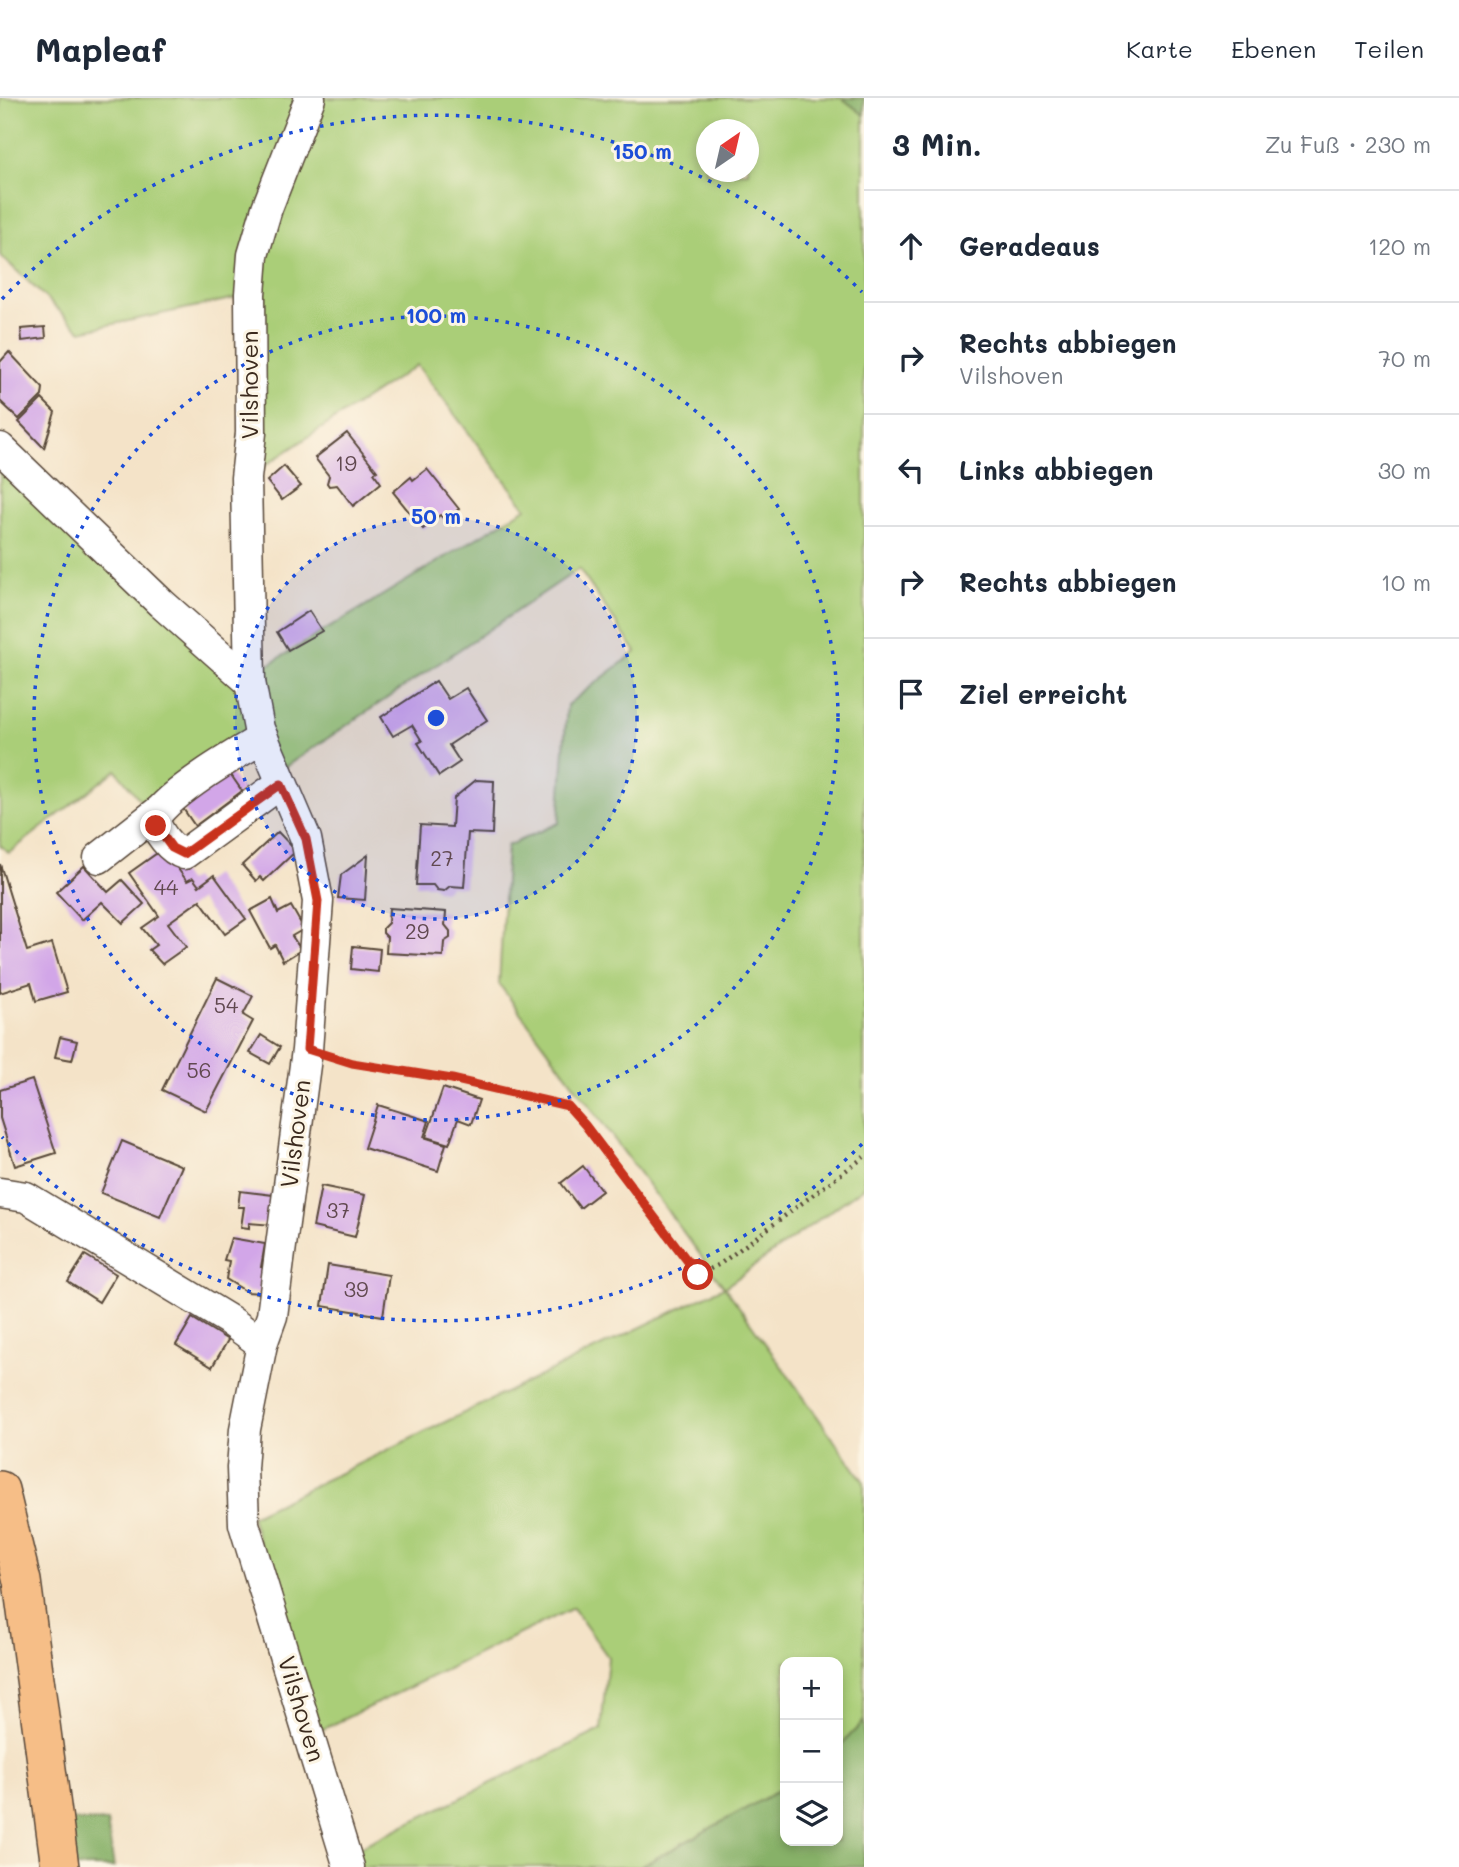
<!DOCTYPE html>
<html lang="de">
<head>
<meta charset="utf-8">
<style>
	:root { --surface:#fff; --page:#f6f6f7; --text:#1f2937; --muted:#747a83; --line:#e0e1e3 }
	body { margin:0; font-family:Mali,sans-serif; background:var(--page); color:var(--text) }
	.controls { position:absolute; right:21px; bottom:21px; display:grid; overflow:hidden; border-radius:14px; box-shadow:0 4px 10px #0003 }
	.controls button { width:63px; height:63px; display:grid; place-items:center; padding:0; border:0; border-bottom:2px solid var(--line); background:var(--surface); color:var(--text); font:35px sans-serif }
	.compass { position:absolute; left:696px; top:21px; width:63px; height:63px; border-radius:50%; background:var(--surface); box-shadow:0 4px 10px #0003; rotate:34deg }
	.stop { position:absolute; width:21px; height:21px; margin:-16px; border:5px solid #c8321e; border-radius:50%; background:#fff }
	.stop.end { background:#c8321e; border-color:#fff; box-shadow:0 2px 7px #0008 }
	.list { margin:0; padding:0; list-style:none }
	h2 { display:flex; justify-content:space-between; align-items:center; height:91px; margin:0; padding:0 28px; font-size:30px }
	h2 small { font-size:23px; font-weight:400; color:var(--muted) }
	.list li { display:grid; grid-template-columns:46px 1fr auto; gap:21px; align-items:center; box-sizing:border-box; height:112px; padding:0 28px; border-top:2px solid var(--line) }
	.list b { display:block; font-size:26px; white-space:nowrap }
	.list p { margin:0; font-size:23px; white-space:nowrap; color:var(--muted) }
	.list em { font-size:23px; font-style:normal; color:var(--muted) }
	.icon { flex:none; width:38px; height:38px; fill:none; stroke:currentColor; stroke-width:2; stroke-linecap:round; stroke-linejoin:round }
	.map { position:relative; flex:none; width:864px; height:1769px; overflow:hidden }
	header { display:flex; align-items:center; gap:42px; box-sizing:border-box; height:98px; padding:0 35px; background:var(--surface); border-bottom:2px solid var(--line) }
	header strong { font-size:33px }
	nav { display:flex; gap:38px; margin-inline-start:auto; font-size:24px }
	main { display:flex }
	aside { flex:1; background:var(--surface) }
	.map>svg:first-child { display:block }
	.green { fill:#aace78; stroke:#727c4b; stroke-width:2; fill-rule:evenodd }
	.forest { fill:#87b168; stroke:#616e43; stroke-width:2 }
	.building { fill:#d2a6e8 }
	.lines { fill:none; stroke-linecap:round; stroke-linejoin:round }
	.minor-casing { stroke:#574638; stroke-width:33 }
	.major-casing { stroke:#574638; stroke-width:40 }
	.path { stroke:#574638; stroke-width:4.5; stroke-dasharray:2 5; stroke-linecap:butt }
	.minor { stroke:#fff; stroke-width:30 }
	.major { stroke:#f6be87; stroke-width:37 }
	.route { stroke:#c8321e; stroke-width:9 }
	.ring { fill:none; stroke:#1d4ed8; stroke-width:3.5; stroke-dasharray:3.5 7 }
	.labels { text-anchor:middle; stroke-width:6; stroke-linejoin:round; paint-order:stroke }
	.number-label { font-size:21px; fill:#614950 }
	.street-label { font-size:24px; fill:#3b2a1e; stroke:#fcf5e5 }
	.centre { fill:#1d4ed8; stroke:#fcf5e5; stroke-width:3.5 }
	.ring-label { font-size:21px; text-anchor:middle; font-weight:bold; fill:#1d4ed8; stroke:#fcf5e5; stroke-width:6; stroke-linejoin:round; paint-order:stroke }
</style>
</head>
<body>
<header>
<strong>Mapleaf</strong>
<nav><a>Karte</a><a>Ebenen</a><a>Teilen</a></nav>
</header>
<main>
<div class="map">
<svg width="864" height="1769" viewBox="0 0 864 1769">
	<rect width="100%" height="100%" fill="#fcf5e5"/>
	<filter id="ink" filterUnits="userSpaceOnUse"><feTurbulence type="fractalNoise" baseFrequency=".0143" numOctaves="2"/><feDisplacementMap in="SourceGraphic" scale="14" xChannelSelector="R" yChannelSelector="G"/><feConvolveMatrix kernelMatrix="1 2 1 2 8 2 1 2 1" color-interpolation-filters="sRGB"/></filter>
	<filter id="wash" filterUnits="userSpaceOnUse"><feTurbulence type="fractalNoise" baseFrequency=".00686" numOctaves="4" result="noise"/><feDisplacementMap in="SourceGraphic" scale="28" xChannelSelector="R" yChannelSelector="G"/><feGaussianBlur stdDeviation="1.57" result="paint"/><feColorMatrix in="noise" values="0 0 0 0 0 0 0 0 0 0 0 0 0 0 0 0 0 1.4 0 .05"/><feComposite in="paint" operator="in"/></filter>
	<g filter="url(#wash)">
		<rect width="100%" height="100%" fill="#f4e3c8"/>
		<g class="green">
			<path d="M0 0H842L864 17V1089L725 1189 864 1384V1623L838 1650V1564H785V1689L640 1769H358L353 1752 601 1632 608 1559 573 1510 315 1635 251 1418 724 1189 499 886 507 748 559 725 567 607 636 554 579 471 276 675 250 578 526 410 417 267 246 380 250 197 81 233 0 157ZM706 32H748V74H706Z"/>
			<path d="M0 350 250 584 259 631 147 711 116 672 9 755 0 747Z"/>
		</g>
		<g class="forest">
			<path d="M842 0H864V17Z"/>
			<path d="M864 1623V1769H640L785 1689V1743H838V1650Z"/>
			<path d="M65 1722 107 1724 114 1769H70Z"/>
		</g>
		<g id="blocks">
			<g class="building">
				<path d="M45 229 46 240 22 243 21 231Z"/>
				<path d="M9 254 43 290 42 298 19 321 0 303V264Z"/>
				<path d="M42 301 55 314 44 350 19 324Z"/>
				<path d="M347 335 377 373 374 375 381 385 353 408 337 387 329 388 327 385 329 378 315 360Z"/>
				<path d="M284 368 301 388 282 402 267 383Z"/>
				<path d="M427 371 459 411 445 422 440 417 423 431 393 394 411 379 413 382Z"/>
				<path d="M309 513 322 533 288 552 277 534Z"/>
				<path d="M436 583 448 601 466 590 487 622 449 647 460 664 439 678 418 645 422 643 412 627 393 638 381 619Z"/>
				<path d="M229 674 242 693 195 728 180 706Z"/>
				<path d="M476 682 494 683 492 736 468 735 464 789 450 788 444 793 437 792 433 787H416L420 727 452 729 454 700Z"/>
				<path d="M278 734 296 753 264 783 260 779 256 783 242 767Z"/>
				<path d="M163 751 187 783 193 780 199 788 214 777 246 821 225 836 200 802 168 825 186 849 162 866 149 852 156 847 142 830 159 818 129 775Z"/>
				<path d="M368 757 365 802 338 800 341 777Z"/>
				<path d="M0 766 27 853 52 845 67 894 36 903 31 885 0 895Z"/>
				<path d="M84 768 108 794 122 782 144 806 123 825 102 804 82 822 56 794Z"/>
				<path d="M272 801 278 815 291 808 304 831 292 838 301 852 283 863 275 847 270 850 250 813Z"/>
				<path d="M389 810 446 814 445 827 450 833V840L444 844 443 858 386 855 387 839 383 835V830L388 825Z"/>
				<path d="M353 848 380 851 378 874 351 871Z"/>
				<path d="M217 880 253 898 243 917 253 923 206 1013 162 992Z"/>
				<path d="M261 937 280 949 270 966 250 955Z"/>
				<path d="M60 939 77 943 72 962 55 959Z"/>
				<path d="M32 982 56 1055 15 1068 0 1020V992Z"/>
				<path d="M443 990 479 1002 471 1026 458 1021 449 1046 426 1039Z"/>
				<path d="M378 1007 429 1023 424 1039 446 1046 438 1073 364 1050Z"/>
				<path d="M122 1043 182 1068 160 1119 101 1095Z"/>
				<path d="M583 1068 602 1093 580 1110 561 1085Z"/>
				<path d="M321 1088 365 1097 355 1139 313 1129Z"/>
				<path d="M240 1093 273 1097V1127L249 1125V1130L241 1129 244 1109H238Z"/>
				<path d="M231 1140 265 1146 261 1169H264L260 1195 247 1194 226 1181 229 1163 224 1162Z"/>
				<path d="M85 1157 116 1176 99 1204 68 1184Z"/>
				<path d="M328 1167 389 1177 383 1218 322 1208Z"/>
				<path d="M192 1220 228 1242 212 1269 176 1247Z"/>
			</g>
		</g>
	</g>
	<g filter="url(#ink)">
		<use href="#blocks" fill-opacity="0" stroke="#574638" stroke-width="2"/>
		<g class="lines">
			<defs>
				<g id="minor">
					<path d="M310 0 267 110 253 157 250 196 251 335 246 380 250 584 259 631 306 741 318 803 307 952 280 1155 272 1218 262 1246 245 1331 242 1370 244 1426 349 1769"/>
					<path d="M0 350 161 505 250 584"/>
					<path d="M263 640C234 657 172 693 154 720 157 734 170 752 184 756L280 686"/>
					<path d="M99 760 159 713"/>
					<path d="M0 1095 26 1099 229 1222 262 1246"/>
				</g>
				<path id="major" d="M0 1392 22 1483 60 1769"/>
			</defs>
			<use href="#minor" class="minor-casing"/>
			<use href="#major" class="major-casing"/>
			<path class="path" d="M331 959 352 965 452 981 568 1008 585 1027 698 1177 720 1166 864 1059"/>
			<use href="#minor" class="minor"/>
			<use href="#major" class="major"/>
		</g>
	</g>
	<g class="lines" filter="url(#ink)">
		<path class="route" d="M156 728 172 750 184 756 281 686 306 741 318 803 307 951 352 965 452 981 568 1008 585 1027 698 1177"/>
	</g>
	<circle cx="436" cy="620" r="201" fill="#1d4ed8" fill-opacity=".12"/>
	<g class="ring">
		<circle cx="436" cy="620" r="201"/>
		<circle cx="436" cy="620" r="402"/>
		<path d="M862 1046A603 603 0 0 1 2 1039M2 201A603 603 0 0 1 862 194"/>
	</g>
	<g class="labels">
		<g class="number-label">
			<text x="346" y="373">19</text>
			<text x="442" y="768">27</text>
			<text x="166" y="797">44</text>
			<text x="417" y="841">29</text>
			<text x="226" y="915">54</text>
			<text x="199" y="980">56</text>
			<text x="338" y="1120">37</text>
			<text x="356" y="1199">39</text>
		</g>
		<g class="street-label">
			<text transform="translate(250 287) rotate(-90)" y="8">Vilshoven</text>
			<text transform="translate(296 1036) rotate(-83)" y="8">Vilshoven</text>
			<text transform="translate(301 1611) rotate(73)" y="8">Vilshoven</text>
		</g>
	</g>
	<circle cx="436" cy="620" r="10" class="centre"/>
	<g class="ring-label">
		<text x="642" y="61">150 m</text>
		<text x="436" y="225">100 m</text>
		<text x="436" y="426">50 m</text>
	</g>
</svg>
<div class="controls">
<button>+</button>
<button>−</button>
<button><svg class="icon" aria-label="layers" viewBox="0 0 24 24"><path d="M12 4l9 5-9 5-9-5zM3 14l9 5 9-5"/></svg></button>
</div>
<svg class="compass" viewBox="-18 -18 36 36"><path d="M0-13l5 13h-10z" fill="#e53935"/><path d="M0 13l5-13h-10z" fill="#747a83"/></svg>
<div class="stop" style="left:698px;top:1177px"></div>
<div class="stop end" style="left:156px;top:728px"></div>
</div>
<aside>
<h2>3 Min.<small>Zu Fuß · 230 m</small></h2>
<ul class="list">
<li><svg class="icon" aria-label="ahead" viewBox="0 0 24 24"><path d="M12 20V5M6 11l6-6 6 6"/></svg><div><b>Geradeaus</b></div><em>120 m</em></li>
<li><svg class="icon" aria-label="right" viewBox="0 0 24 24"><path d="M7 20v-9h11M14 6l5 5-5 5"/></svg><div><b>Rechts abbiegen</b><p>Vilshoven</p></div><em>70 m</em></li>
<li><svg class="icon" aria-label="left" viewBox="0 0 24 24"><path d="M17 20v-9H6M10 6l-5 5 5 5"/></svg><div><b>Links abbiegen</b></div><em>30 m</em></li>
<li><svg class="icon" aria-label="right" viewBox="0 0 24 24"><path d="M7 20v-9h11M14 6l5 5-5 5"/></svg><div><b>Rechts abbiegen</b></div><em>10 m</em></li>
<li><svg class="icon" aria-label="arrive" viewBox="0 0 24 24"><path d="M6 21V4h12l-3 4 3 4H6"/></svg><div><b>Ziel erreicht</b></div></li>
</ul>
</aside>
</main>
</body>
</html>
